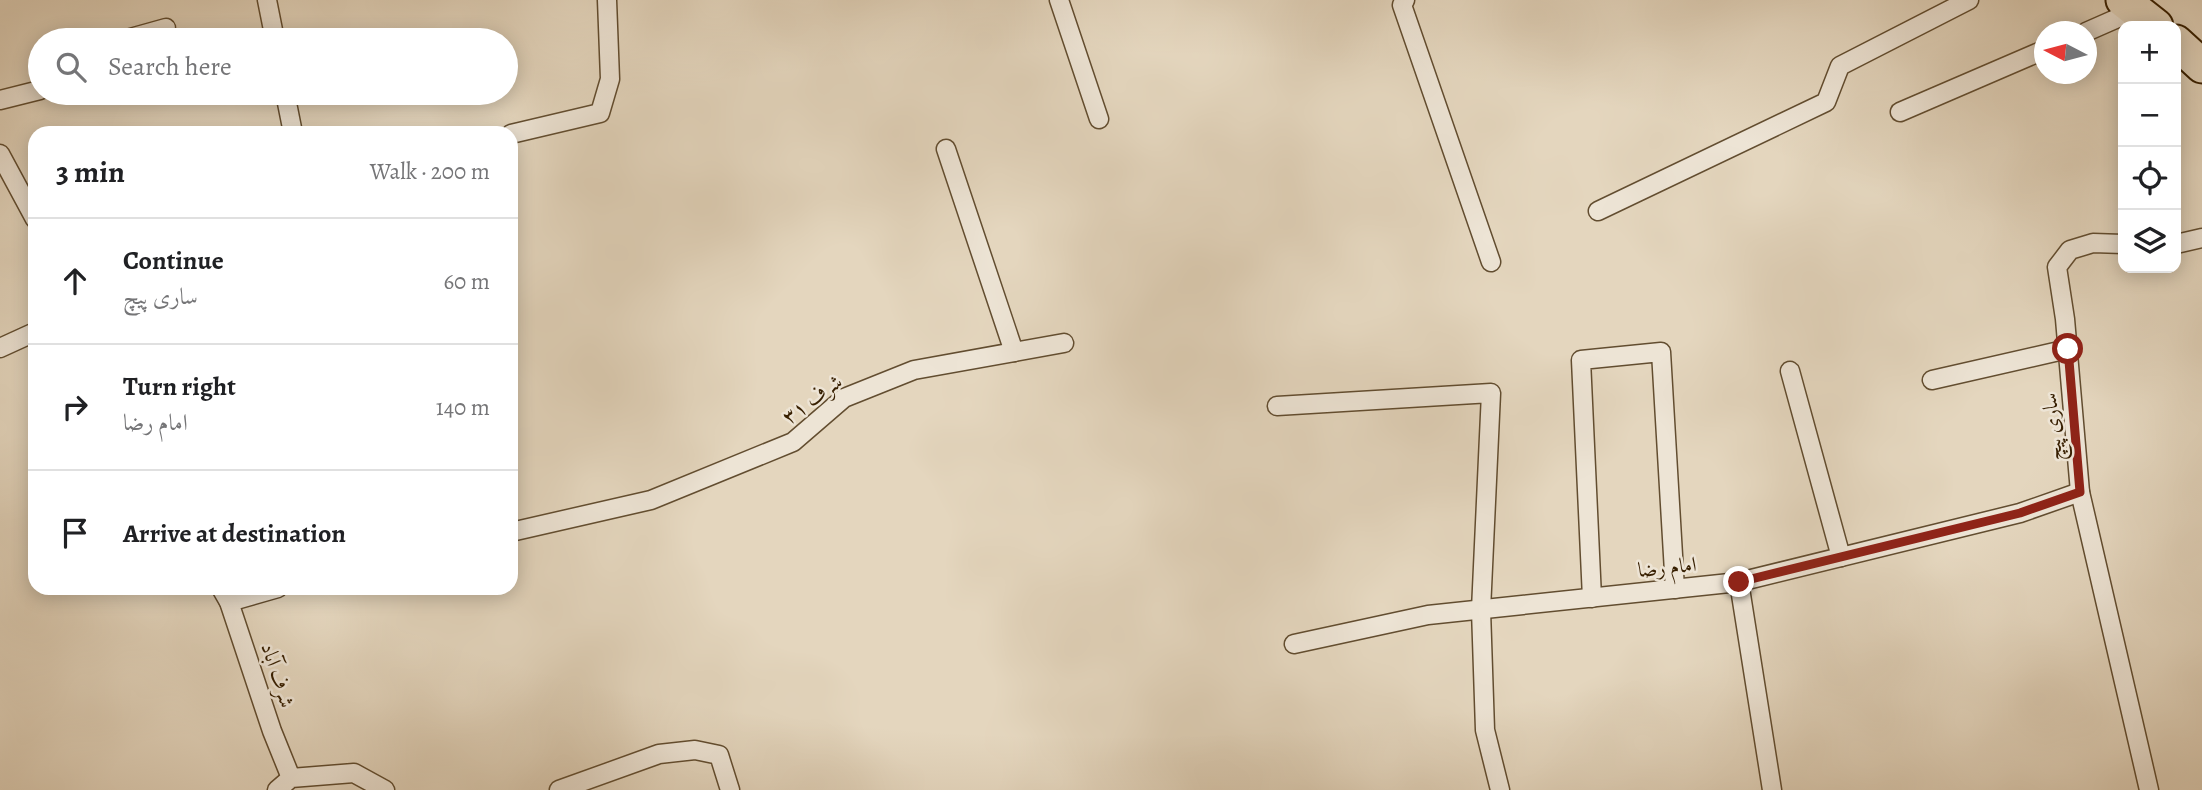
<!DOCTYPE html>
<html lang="en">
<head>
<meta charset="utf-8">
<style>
	:root { --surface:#fff; --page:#f6f6f6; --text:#202124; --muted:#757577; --line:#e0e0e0 }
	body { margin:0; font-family:Alegreya,Amiri,serif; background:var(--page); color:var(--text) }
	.controls { position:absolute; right:21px; top:21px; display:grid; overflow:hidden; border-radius:14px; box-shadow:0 4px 18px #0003 }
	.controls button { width:63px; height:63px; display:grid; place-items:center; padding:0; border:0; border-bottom:2px solid var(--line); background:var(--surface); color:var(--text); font:35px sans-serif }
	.compass { position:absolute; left:2034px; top:21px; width:63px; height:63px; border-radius:50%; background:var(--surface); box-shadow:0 4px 18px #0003; rotate:276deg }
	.stop { position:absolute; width:21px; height:21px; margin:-16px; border:5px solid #8f2418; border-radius:50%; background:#fff }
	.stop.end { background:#8f2418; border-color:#fff; box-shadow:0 2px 7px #0008 }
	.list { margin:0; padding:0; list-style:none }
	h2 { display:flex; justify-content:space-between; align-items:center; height:91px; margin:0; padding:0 28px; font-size:30px }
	h2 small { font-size:23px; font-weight:400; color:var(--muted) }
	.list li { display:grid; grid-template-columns:46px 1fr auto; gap:21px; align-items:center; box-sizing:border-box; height:126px; padding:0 28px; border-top:2px solid var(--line) }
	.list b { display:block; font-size:26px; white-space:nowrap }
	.list p { margin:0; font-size:23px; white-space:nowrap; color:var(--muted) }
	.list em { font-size:23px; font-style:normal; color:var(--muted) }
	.icon { flex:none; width:38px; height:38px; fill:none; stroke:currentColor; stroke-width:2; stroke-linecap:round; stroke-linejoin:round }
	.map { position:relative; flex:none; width:2202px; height:790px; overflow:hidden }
	.search { position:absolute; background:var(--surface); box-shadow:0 4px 18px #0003; left:28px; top:28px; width:490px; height:77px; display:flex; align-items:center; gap:18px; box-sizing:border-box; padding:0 24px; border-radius:38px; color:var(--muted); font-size:26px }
	.panel { position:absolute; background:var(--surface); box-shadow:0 4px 18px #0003; left:28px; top:126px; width:490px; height:469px; border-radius:21px }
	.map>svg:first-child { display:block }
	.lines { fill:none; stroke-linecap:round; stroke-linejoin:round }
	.street-casing { stroke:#624d30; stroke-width:21 }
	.highway-casing { stroke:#371f01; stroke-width:37 }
	.street { stroke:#ede4d5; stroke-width:18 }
	.highway { stroke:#e4d6be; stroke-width:33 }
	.route { stroke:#8f2418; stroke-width:9 }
	.labels { text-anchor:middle; stroke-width:5; stroke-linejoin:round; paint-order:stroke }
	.street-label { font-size:21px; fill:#371f01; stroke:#ede4d5 }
</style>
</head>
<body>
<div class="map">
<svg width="2202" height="790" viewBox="0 0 2202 790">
	<rect width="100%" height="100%" fill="#e4d6be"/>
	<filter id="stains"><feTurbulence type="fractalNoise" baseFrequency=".00286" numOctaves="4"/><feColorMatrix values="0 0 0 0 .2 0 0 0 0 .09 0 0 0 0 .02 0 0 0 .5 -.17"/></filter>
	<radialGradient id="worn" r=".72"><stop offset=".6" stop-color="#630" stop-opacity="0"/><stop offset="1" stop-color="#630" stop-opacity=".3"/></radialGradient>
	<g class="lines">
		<defs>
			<g id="street">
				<path d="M267 0 275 40"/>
				<path d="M1059 0 1099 119"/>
				<path d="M1405 0 1402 5 1491 262"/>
				<path d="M2086 32 2136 10"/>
				<path d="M123 40 166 28"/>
				<path d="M285 93 293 133"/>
				<path d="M0 100 40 90"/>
				<path d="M1900 112 2044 50"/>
				<path d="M511 134 600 113 610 79 607 0"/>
				<path d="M946 149 1014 352"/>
				<path d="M0 154 35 219"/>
				<path d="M1598 211 1826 102 1840 66 1969 0"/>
				<path d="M2123 244 2093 243 2070 250 2057 267 2065 319 2080 492 2149 790"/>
				<path d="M2176 244 2202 238"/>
				<path d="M0 348 35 332"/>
				<path d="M1790 371 1841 557"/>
				<path d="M1932 380 2068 349"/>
				<path d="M1277 406 1491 393 1481 610 1485 730 1500 790"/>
				<path d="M511 532 651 500 793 442 844 398 914 370 1064 343"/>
				<path d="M1739 582 1772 790"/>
				<path d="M221 588 229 602 272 731 291 778"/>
				<path d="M1592 598 1581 360 1661 352 1675 589"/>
				<path d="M229 602 278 588"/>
				<path d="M1294 644 1428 615 1739 582 2020 513 2080 492"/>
				<path d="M277 790 291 778 354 773 385 790"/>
				<path d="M559 790 659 754 695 750 719 755 730 790"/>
			</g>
			<g id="highway">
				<path d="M2123 0 2156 26"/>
				<path d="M2176 42 2202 66"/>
			</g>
		</defs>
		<use href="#street" class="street-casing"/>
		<use href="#highway" class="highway-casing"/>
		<use href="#street" class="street"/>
		<use href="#highway" class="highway"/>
	</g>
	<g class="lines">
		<path class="route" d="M1739 582 2020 513 2080 492 2068 349"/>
	</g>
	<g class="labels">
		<g class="street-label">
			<text transform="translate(812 399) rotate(-36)" y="7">شرف ۳۱</text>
			<text transform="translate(2052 427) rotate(-95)" y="7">ساری پیچ</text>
			<text transform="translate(1667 567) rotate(-6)" y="7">امام رضا</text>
			<text transform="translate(278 675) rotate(72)" y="7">شرف آباد</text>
		</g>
	</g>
	<rect width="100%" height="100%" filter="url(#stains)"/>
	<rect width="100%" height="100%" fill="url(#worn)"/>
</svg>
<div class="controls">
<button>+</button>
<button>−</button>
<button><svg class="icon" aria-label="locate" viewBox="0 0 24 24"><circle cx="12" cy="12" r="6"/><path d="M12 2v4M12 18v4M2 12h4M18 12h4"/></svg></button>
<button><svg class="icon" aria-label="layers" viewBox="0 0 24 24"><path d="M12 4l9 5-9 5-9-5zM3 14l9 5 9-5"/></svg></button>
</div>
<svg class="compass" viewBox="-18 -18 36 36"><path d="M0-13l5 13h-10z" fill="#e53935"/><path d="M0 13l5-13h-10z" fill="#757577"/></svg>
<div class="stop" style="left:2068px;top:349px"></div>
<div class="stop end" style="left:1739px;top:582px"></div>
<div class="search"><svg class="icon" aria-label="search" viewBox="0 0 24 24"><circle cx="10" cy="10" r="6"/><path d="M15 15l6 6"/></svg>Search here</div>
<section class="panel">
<h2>3 min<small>Walk · 200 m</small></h2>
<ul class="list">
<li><svg class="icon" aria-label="ahead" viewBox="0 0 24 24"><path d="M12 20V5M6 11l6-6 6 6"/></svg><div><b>Continue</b><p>ساری پیچ</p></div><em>60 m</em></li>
<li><svg class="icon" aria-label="right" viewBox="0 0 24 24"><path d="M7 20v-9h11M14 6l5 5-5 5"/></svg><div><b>Turn right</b><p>امام رضا</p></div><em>140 m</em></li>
<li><svg class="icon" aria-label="arrive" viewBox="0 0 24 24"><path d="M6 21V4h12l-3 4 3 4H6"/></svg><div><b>Arrive at destination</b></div></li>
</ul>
</section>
</div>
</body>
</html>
